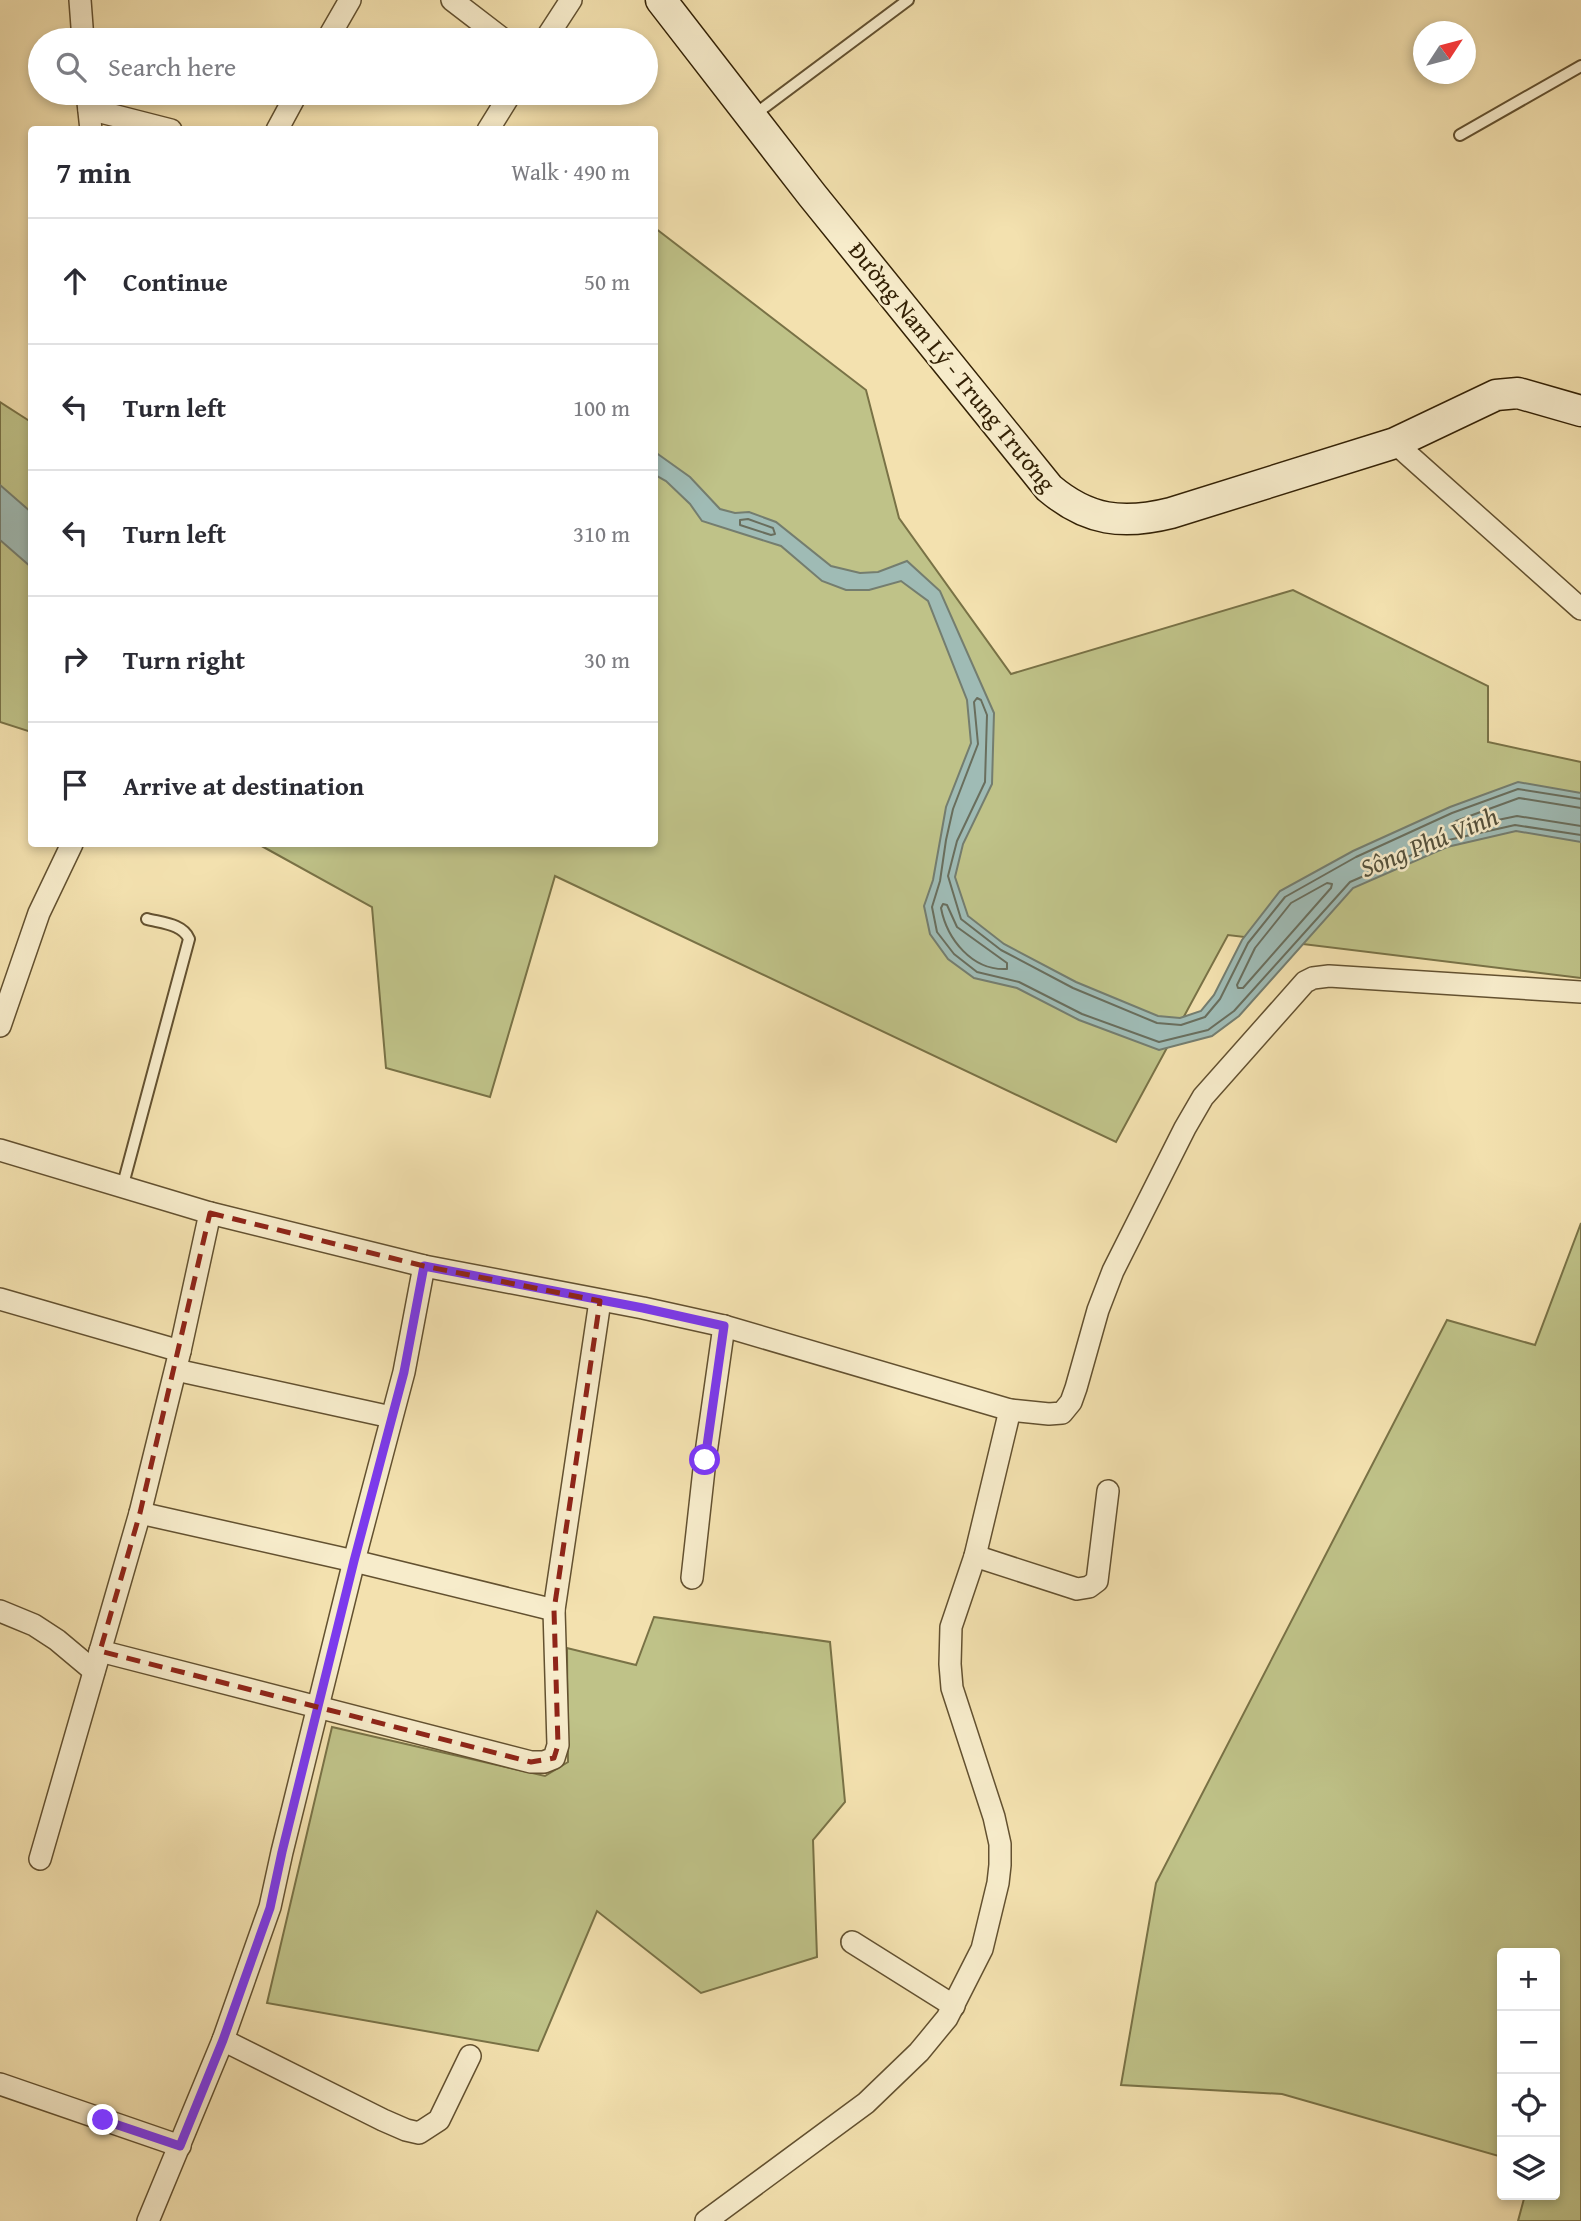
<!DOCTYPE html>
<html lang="en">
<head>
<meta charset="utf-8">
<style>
	:root { --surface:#fff; --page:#f2f2f3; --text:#2b2b33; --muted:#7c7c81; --line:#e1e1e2 }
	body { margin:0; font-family:"Gentium Book Plus",serif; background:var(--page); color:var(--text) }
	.controls { position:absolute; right:21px; bottom:21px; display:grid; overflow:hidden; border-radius:7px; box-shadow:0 4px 10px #0003 }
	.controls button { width:63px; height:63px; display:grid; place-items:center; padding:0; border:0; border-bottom:2px solid var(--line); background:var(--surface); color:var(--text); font:35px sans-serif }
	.compass { position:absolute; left:1413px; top:21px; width:63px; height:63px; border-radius:50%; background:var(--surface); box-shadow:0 4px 10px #0003; rotate:54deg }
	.stop { position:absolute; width:21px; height:21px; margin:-16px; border:5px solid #7c3aed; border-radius:50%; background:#fff }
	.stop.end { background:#7c3aed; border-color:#fff; box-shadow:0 2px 7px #0008 }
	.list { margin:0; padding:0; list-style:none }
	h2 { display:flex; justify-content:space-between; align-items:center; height:91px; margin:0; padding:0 28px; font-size:30px }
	h2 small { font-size:23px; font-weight:400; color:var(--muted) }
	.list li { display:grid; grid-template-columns:46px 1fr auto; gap:21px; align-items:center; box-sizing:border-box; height:126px; padding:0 28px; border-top:2px solid var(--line) }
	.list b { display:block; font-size:26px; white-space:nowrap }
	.list em { font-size:23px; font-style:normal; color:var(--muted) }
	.icon { flex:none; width:38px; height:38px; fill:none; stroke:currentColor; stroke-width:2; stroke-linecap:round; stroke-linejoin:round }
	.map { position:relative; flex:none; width:1581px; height:2221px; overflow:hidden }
	.search { position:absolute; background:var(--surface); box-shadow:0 4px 10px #0003; left:28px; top:28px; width:630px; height:77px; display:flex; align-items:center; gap:18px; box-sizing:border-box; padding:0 24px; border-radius:38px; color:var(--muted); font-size:26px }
	.panel { position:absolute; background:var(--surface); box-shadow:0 4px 10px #0003; left:28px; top:126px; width:630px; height:721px; border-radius:7px }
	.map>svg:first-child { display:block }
	.green { fill:#bfc288; stroke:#797246; stroke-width:2 }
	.water { fill:#9fbbb5; stroke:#747d6f; stroke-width:2 }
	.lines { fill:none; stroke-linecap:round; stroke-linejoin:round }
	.shore { stroke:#696e5d; stroke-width:2 }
	.lane-casing { stroke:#635130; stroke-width:14 }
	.street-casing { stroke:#635130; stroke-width:24 }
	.secondary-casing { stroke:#332105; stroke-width:33 }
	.lane { stroke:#f7eccb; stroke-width:10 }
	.street { stroke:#f7eccb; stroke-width:21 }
	.secondary { stroke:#f7eccb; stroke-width:30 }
	.route { stroke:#7c3aed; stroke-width:9 }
	.marked { fill:none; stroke:#8f2418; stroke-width:5; stroke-dasharray:14 9; stroke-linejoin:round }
	.labels { text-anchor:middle; stroke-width:5; stroke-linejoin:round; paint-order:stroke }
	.street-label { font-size:24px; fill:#332105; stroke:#f7eccb }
	.water-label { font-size:26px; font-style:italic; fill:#534f3a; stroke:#f7eccb }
</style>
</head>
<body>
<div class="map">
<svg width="1581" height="2221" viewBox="0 0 1581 2221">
	<rect width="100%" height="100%" fill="#f3e1af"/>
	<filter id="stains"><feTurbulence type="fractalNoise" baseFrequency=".00286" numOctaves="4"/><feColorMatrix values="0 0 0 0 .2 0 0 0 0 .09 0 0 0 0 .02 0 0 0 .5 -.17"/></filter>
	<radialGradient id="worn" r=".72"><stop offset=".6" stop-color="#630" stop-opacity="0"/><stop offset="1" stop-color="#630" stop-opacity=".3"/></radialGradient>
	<g class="green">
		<path d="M655 228 866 390 899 518 1011 674 1293 590 1488 686V742L1581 762V978L1228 935 1116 1142 555 876 490 1097 386 1068 372 907 258 844H654Z"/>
		<path d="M0 402 31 422V732L0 722Z"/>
		<path d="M1581 1223V2221H1518L1525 2195H1555V1953H1502V2157L1282 2094 1121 2085 1156 1883 1447 1320 1535 1345Z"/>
		<path d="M654 1617 830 1642 845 1802 813 1840 817 1957 701 1993 597 1911 538 2051 267 2003 332 1727 545 1776 568 1762 567 1648 636 1665Z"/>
	</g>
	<g class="water">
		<path d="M655 452 690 477 720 509 735 513 749 512 776 522 831 566 860 573 878 572 907 561 940 591 994 713 992 784 963 844 955 877 968 916 1004 944 1076 982 1158 1016 1180 1018 1201 1011 1214 995 1242 940 1280 891 1353 851 1450 807 1518 782 1581 793V842L1516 831 1447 847 1353 888 1239 1016 1212 1036 1159 1050 1079 1020 1017 988 974 978 948 959 930 934 924 906 933 880 946 807 971 743 967 700 928 601 901 581 869 590H846L822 581 781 546 702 521 690 504 666 481 655 475Z"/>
		<path d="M0 485 31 512V567L0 540Z"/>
	</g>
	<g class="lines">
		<g class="shore">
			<path d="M748 519 773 528 775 534 771 535 740 525V520Z"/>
			<path d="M1581 799 1518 789 1452 813 1356 857 1285 897 1248 943 1220 999 1205 1017 1181 1025 1157 1023 1073 988 1001 950 961 919 948 876 957 841 985 782 987 715 981 700 977 698 974 702 978 744 953 809 946 840 940 881 932 907 937 932 954 954 977 972 1019 982 1082 1014 1159 1042 1208 1030 1234 1011 1350 882 1444 841 1515 825 1581 835"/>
			<path d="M1581 808 1519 798 1456 821 1450 826 1454 829 1517 816 1581 826"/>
			<path d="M1327 883 1332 884 1331 888 1243 988H1238L1237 985 1255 948 1291 903Z"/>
			<path d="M943 904 947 905 957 927 1007 963V969C972 971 947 939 941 908Z"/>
		</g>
		<defs>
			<g id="lane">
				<path d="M754 115 908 0"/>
				<path d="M1460 135 1581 66"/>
				<path d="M122 1188 189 939C183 924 162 923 147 919"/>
			</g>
			<g id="street">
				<path d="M80 0 83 40"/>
				<path d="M452 0 504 40"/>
				<path d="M327 40 350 0"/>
				<path d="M545 40 571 0"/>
				<path d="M87 93 91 130"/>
				<path d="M89 109 171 130"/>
				<path d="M277 130 297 93"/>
				<path d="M488 130 511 93"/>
				<path d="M1395 443 1581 609"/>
				<path d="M0 1026 39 913 72 844"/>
				<path d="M0 1150 210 1213 424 1266 643 1308 724 1326 1010 1410 1049 1414 1062 1413 1071 1402 1076 1388 1098 1310 1113 1271 1185 1128 1203 1097 1305 982 1313 978 1329 976 1581 992"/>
				<path d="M0 1299 180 1351"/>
				<path d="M176 1370 391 1417"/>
				<path d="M140 1513 354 1561 554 1610"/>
				<path d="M975 1556 1077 1589 1089 1587 1097 1581 1108 1491"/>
				<path d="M692 1578 705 1460 724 1326"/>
				<path d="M0 1611 34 1625 57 1640 94 1671"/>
				<path d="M100 1651 531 1762H544L554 1758 558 1745 554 1610 600 1301"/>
				<path d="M40 1859 140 1513 180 1351 210 1213"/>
				<path d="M852 1942 954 2006"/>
				<path d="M223 2040 383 2120 406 2130 419 2133 439 2120 470 2056"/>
				<path d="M0 2084 180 2146"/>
				<path d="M148 2221 223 2040 270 1907 282 1852 354 1561 404 1372 424 1266"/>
				<path d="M706 2221 866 2103 919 2052 947 2018 982 1949 998 1883 1000 1865V1844L994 1817 952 1688 950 1664 951 1627 975 1556 1010 1410"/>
			</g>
			<path id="secondary" d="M661 0 812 195 1049 488C1088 521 1123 525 1171 513L1395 443 1496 395 1518 393 1581 411"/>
		</defs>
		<use href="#lane" class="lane-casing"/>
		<use href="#street" class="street-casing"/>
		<use href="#secondary" class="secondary-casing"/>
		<use href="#lane" class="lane"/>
		<use href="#street" class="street"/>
		<use href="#secondary" class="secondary"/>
	</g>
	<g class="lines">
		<path class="route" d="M103 2120 180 2146 223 2040 270 1908 282 1852 354 1561 404 1372 424 1266 643 1308 724 1326 705 1460"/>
	</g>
	<path class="marked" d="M210 1213 424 1266 600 1301 554 1610 558 1745 554 1758 531 1762 100 1651 140 1513Z"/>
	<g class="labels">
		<g class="street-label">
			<text transform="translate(952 367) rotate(51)" y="8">Đường Nam Lý - Trung Trương</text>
		</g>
		<g class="water-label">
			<text transform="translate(1429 842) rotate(-22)" y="9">Sông Phú Vinh</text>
		</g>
	</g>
	<rect width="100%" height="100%" filter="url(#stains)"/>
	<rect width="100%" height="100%" fill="url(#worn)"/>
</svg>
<div class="controls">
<button>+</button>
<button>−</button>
<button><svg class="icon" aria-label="locate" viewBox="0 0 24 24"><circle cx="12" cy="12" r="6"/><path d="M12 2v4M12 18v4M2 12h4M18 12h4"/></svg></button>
<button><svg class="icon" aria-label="layers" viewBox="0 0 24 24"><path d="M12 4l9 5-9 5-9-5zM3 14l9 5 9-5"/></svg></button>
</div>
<svg class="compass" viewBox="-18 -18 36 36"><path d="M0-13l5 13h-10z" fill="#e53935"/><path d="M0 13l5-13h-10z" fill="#7c7c81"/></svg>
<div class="stop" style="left:705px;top:1460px"></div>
<div class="stop end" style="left:103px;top:2120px"></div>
<div class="search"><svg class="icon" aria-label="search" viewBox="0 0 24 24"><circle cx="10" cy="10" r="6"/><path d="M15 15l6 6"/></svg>Search here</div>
<section class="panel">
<h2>7 min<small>Walk · 490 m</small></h2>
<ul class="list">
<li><svg class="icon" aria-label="ahead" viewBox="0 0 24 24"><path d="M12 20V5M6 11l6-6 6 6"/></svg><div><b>Continue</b></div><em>50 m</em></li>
<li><svg class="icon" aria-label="left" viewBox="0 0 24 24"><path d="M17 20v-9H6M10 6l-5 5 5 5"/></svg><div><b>Turn left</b></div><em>100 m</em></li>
<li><svg class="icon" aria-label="left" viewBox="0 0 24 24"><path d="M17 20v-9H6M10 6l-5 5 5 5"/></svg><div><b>Turn left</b></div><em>310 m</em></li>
<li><svg class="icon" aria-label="right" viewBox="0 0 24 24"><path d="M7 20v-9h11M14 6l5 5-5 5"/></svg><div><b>Turn right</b></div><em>30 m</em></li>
<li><svg class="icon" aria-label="arrive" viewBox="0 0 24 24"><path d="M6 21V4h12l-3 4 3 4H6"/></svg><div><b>Arrive at destination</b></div></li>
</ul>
</section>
</div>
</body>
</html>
